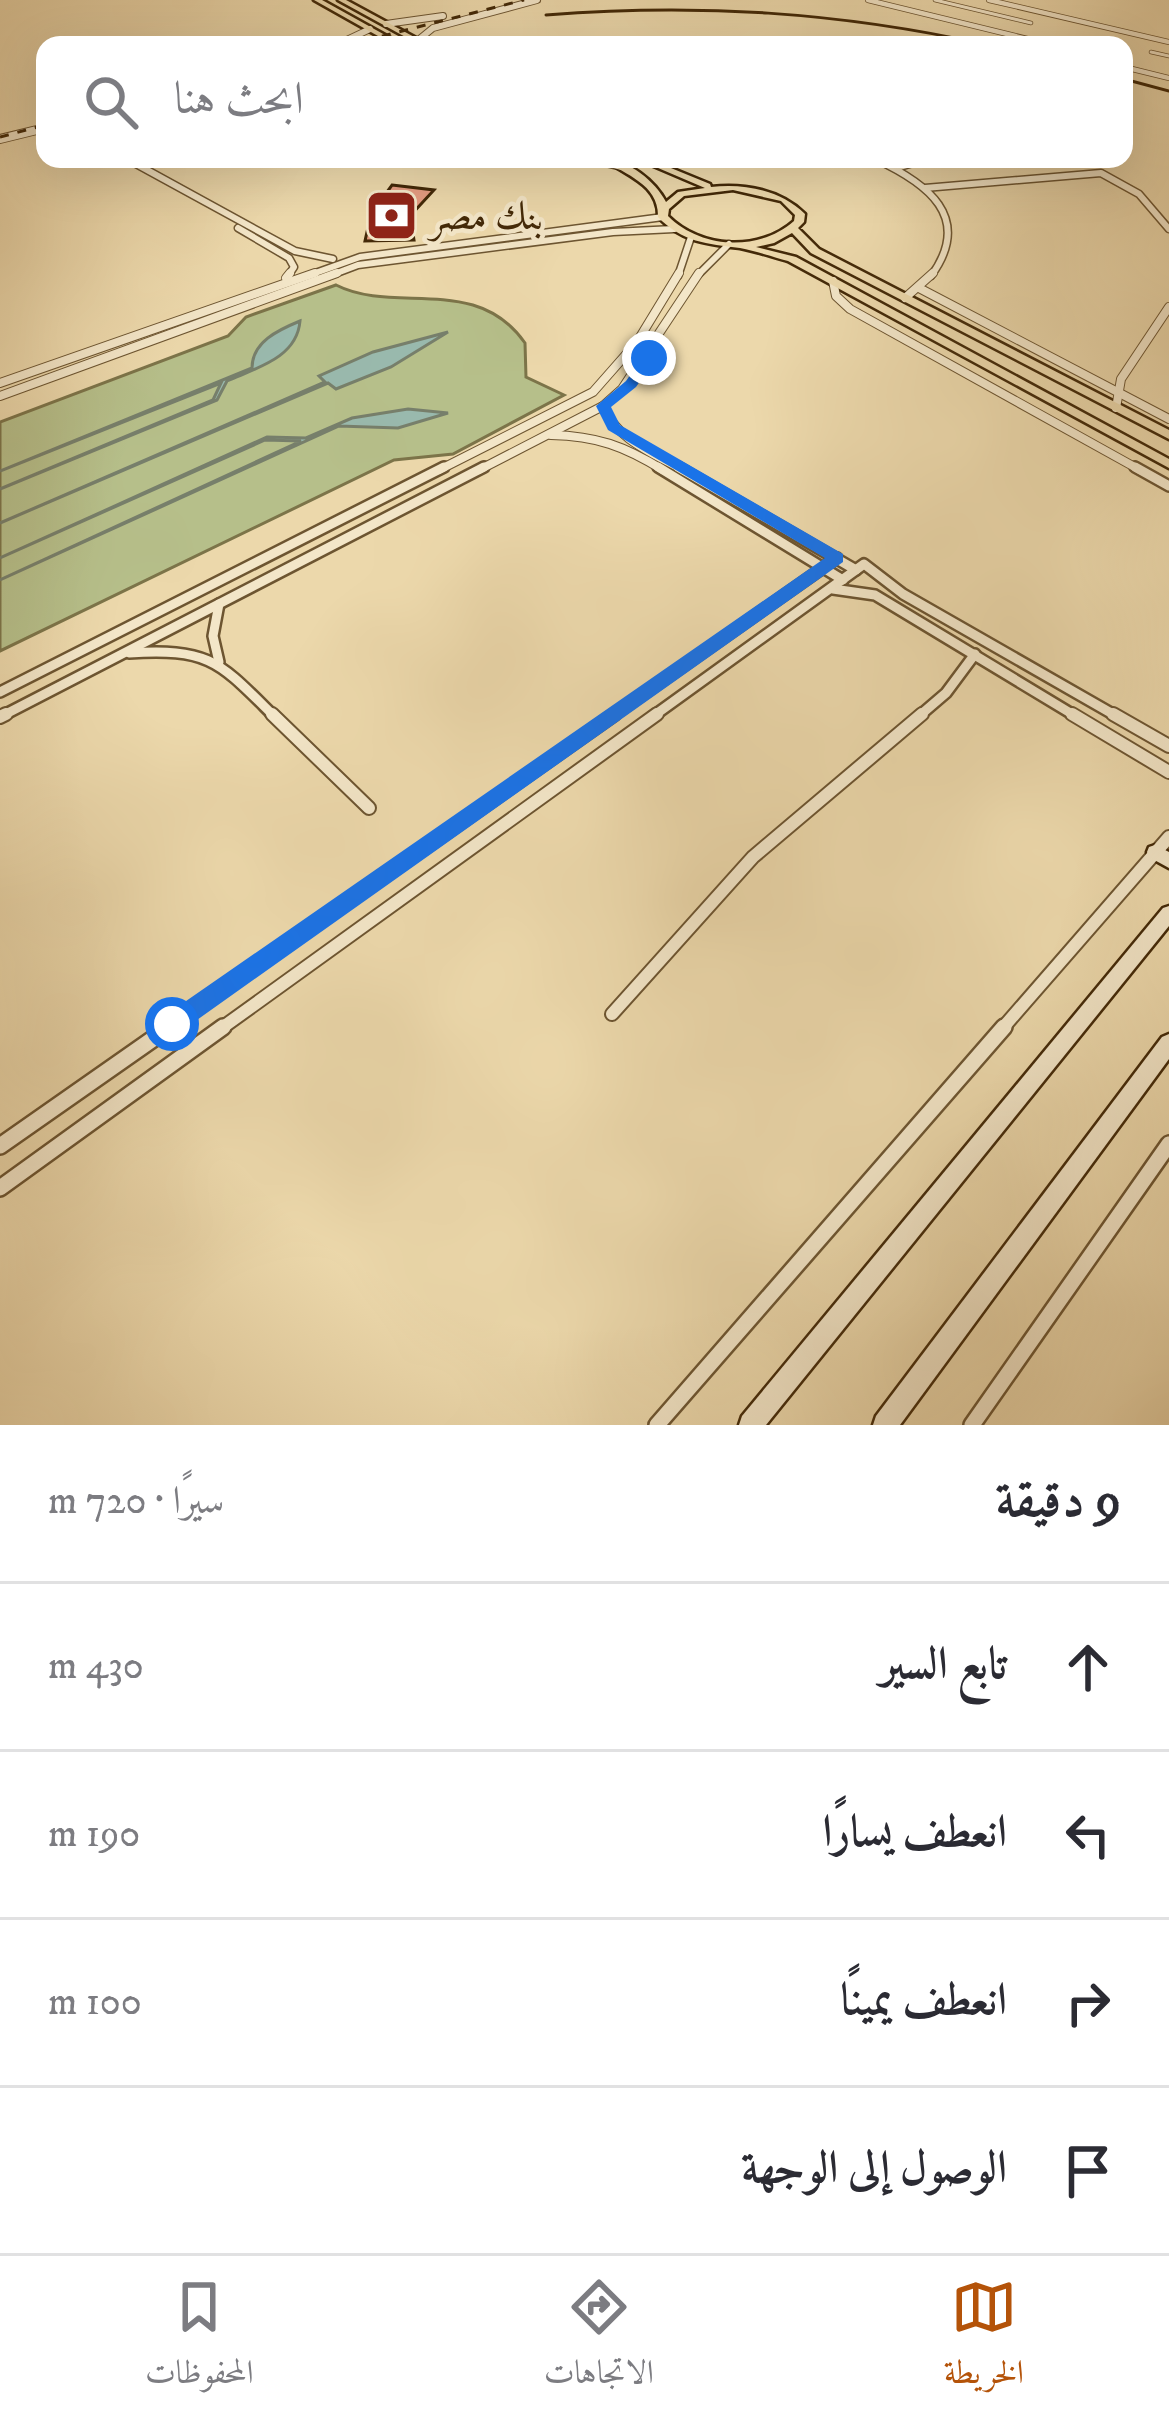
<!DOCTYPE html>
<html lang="ar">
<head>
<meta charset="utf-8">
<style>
	:root { --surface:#fff; --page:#f2f2f3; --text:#2b2b33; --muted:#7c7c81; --line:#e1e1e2; --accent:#b45309 }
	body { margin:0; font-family:"IM FELL DW Pica",Amiri,serif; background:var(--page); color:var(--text); direction:rtl }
	.stop { position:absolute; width:36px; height:36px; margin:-27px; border:9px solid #1a73e8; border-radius:50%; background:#fff }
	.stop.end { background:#1a73e8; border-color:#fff; box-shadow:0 3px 12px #0008 }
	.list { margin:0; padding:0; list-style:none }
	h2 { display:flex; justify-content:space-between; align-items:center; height:156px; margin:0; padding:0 48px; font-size:51px }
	h2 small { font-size:39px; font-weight:400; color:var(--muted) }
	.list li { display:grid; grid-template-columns:78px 1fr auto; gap:36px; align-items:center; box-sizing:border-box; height:168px; padding:0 48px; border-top:3px solid var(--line) }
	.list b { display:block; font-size:45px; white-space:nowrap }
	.list em { font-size:39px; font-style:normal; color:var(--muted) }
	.icon { flex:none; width:66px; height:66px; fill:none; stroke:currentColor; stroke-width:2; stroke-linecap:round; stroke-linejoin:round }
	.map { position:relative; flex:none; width:1169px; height:1425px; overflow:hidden; direction:ltr }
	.search { position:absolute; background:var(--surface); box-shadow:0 12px 48px #0002; left:36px; right:36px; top:36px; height:132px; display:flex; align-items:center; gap:30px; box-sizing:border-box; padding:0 42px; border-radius:24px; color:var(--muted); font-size:45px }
	.sheet { height:828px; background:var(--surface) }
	nav { display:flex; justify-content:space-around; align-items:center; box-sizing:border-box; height:168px; border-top:3px solid var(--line); background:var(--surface); font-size:33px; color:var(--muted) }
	nav a { display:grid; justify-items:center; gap:6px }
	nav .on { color:var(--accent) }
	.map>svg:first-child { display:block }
	.green { fill:#b6bf8a; stroke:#7c7449; stroke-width:3 }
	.water { fill:#99b9ad; stroke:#777f6b; stroke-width:3 }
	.building { fill:#e49c81; stroke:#432908; stroke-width:3 }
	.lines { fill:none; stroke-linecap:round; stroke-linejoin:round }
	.pedestrian-casing { stroke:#6d5531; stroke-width:4.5 }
	.minor-far5-casing { stroke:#6d5531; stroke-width:6 }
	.minor-far4-casing { stroke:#6d5531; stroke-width:9 }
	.minor-far3-casing { stroke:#6d5531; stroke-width:10 }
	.minor-far2-casing { stroke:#6d5531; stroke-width:14 }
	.minor-far1-casing { stroke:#6d5531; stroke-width:16 }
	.minor-casing { stroke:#6d5531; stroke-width:20 }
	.tertiary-far1-casing { stroke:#6d5531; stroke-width:8 }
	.tertiary-casing { stroke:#6d5531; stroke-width:10 }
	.secondary-casing { stroke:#432908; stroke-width:5 }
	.primary-casing { stroke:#432908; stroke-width:5 }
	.pedestrian { stroke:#f3e6c8; stroke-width:3 }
	.minor-far5 { stroke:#f3e6c8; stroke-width:4.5 }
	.minor-far4 { stroke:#f3e6c8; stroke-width:6 }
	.minor-far3 { stroke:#f3e6c8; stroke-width:8 }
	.minor-far2 { stroke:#f3e6c8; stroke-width:9 }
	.minor-far1 { stroke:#f3e6c8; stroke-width:12 }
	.minor { stroke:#f3e6c8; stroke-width:15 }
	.tertiary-far1 { stroke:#f3e6c8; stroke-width:6 }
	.tertiary { stroke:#f3e6c8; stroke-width:8 }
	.secondary { fill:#f3e6c8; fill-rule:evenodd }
	.primary { fill:#ecd8ab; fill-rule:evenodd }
	.tram { stroke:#432908; stroke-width:3 }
	.rail { stroke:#432908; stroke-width:3; stroke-dasharray:9 9; stroke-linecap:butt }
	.route { fill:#1a73e8 }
	.labels { text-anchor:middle; stroke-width:9; stroke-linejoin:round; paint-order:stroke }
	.far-poi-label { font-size:39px; fill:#432908; stroke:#f3e6c8; text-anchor:start }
</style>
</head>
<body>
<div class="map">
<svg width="1169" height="1425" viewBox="0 0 1169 1425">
	<rect width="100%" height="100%" fill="#ecd8ab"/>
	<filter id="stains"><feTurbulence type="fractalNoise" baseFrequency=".00167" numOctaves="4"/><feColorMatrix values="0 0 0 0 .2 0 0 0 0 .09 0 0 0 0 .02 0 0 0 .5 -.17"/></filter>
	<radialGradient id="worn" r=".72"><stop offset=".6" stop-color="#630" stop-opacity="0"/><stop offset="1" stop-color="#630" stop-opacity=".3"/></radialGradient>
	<path class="green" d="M336 285C395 315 476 273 525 343L526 377 564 395 453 454 394 460 0 651V422L228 336 246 317Z"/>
	<g class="water">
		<path d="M300 321C297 358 256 368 227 381L217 400 0 489 213 400 221 383 0 471 252 368C252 342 278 330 300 321Z"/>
		<path d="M448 332 391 367 336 389 328 383 0 523 325 382 319 376 373 352Z"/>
		<path d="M408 409 448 413 398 428 339 426 0 580 301 441 265 440 0 558 267 437 306 438 352 418Z"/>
	</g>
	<path class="building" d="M392 185 434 190 410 216 414 240 365 241 371 214Z"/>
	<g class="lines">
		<defs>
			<g id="pedestrian">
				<path d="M935 0 1031 23"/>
				<path d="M1151 52 1169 56"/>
			</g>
			<g id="minor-far5">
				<path d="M868 0 1052 45"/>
				<path d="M989 0 1169 42"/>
				<path d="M1124 67 1169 78"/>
			</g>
			<g id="minor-far4">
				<path d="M127 159 295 251 333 259"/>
				<path d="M589 159 622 167"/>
				<path d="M875 159C927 183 974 217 931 276"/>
				<path d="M896 168 927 159"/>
				<path d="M925 188 1101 173 1139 194 1169 229"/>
				<path d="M238 228 289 258 294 267 288 276"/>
				<path d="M307 276 360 257 663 217"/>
				<path d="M329 276 358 265 613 232 674 229"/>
				<path d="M678 276 691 237"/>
				<path d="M697 276 729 244"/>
			</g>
			<g id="minor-far3">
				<path d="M286 278 290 273"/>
				<path d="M833 281 836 296 850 309 1140 470"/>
				<path d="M919 288 1169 419"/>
				<path d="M905 298 933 273"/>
				<path d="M0 383 315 273"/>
				<path d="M0 396 337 273"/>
				<path d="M603 406C616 439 653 453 683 470"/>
				<path d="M1116 408 1121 379 1169 307"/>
				<path d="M551 435C597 436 624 446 663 470"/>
				<path d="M439 470 593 392 637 342 679 273"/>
				<path d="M479 470 603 406 622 389 699 273"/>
			</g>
			<g id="minor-far2">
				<path d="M658 467 843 580"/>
				<path d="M678 467 856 570"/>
				<path d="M1135 467 1169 486"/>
				<path d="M833 589 875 595 1077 717"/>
				<path d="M219 604 213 636 219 662"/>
				<path d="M129 653C211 648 219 662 275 717"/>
				<path d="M0 692 444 467"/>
				<path d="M0 717 484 467"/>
				<path d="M611 717 837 558"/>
				<path d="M652 717 864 564 903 594 1118 717"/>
				<path d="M918 717 946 693 975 654"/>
			</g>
			<g id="minor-far1">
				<path d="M272 714 369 808"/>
				<path d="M1072 714 1169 772"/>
				<path d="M1113 714 1169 746"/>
				<path d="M0 717 6 714"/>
				<path d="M612 1014 753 857 922 714"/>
				<path d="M166 1030 615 714"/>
				<path d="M219 1030 657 714"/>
				<path d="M1001 1030 1169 837"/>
			</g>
			<g id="minor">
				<path d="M0 1146 170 1027"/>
				<path d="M0 1188 223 1027"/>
				<path d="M657 1425 1004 1027"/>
				<path d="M972 1425 1169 1144"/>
			</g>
			<g id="tertiary-far1">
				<path d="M386 24 443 16"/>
				<path d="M417 41 433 28 537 0"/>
				<path d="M336 45 370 29"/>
			</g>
			<path id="tertiary" d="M0 139 45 128"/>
			<g id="secondary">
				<path d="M1155 845 1169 852V868L1149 857 1147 852 1149 847Z"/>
				<path d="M1169 906V926L766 1425H739L742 1416 1163 908Z"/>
				<path d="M1169 1034V1059L900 1425H873L876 1416 1162 1037Z"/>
			</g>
			<g id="primary">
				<path d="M314 0H322L403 45H394Z"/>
				<path d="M338 0H346L429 45H420Z"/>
				<path d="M604 159C629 160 655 181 666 202L678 192 705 188 637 159H649L710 184 711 187C744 183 781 190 805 214L804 222 798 228 819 249 1169 430V439L811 253 792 233 774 243 756 247 796 257 1169 459V468L788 261C773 257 756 251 740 248 707 244 682 242 658 217 659 184 626 176 604 159ZM733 190 781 201 795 215 794 221C759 252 701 249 668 216L669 209 684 196Z"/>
			</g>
		</defs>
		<use href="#pedestrian" class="pedestrian-casing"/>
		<use href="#minor-far5" class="minor-far5-casing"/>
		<use href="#minor-far4" class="minor-far4-casing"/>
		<use href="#minor-far3" class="minor-far3-casing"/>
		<use href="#minor-far2" class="minor-far2-casing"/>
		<use href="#minor-far1" class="minor-far1-casing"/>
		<use href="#minor" class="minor-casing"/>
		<use href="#tertiary-far1" class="tertiary-far1-casing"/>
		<use href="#tertiary" class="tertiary-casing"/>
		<use href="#secondary" class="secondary-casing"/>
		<use href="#primary" class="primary-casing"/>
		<use href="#pedestrian" class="pedestrian"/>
		<use href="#minor-far5" class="minor-far5"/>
		<use href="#minor-far4" class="minor-far4"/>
		<use href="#minor-far3" class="minor-far3"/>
		<use href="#minor-far2" class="minor-far2"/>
		<use href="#minor-far1" class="minor-far1"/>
		<use href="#minor" class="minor"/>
		<use href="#tertiary-far1" class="tertiary-far1"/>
		<use href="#tertiary" class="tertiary"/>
		<use href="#secondary" class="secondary"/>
		<use href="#primary" class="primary"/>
		<g class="tram">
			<path d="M546 15C697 3 840 12 988 45"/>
			<path d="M1124 79 1169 91"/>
		</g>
		<g class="rail">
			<path d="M347 45 524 0"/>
			<path d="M0 137 45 125"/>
		</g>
	</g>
	<path class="route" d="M644 355 656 358 636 387 611 407 620 425 843 554V562L180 1032H163L159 1024 163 1017 825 558 608 430 596 406 626 381Z"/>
	<defs>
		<symbol id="bank-square" viewBox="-11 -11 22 22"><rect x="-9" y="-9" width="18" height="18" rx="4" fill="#8f2418" stroke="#f3e6c8"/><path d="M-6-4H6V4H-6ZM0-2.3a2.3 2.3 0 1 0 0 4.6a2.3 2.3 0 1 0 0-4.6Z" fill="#fff"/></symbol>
	</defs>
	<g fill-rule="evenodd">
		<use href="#bank-square" x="362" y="186" width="59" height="59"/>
	</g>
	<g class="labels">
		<g class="far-poi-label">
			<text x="430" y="229">بنك مصر</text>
		</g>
	</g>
	<rect width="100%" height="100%" filter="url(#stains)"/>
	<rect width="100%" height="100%" fill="url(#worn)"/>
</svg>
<div class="stop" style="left:172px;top:1024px"></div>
<div class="stop end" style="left:649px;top:358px"></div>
<div class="search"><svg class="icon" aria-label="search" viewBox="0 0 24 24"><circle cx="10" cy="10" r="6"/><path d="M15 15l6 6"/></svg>ابحث هنا</div>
</div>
<section class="sheet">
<h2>9 دقيقة<small>سيرًا · 720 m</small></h2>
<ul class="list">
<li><svg class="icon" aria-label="ahead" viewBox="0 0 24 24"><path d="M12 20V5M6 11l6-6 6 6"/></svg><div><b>تابع السير</b></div><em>430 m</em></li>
<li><svg class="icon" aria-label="left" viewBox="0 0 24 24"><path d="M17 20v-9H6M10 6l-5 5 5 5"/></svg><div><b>انعطف يسارًا</b></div><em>190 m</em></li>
<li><svg class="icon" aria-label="right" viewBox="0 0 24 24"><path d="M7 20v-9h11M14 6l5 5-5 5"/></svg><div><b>انعطف يمينًا</b></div><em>100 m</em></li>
<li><svg class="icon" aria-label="arrive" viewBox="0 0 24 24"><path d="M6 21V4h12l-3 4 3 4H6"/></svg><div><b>الوصول إلى الوجهة</b></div></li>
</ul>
</section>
<nav>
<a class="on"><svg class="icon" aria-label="map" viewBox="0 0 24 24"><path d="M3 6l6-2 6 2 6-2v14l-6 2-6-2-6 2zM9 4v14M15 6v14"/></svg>الخريطة</a>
<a><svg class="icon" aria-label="directions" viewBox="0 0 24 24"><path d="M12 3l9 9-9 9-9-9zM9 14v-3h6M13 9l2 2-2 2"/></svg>الاتجاهات</a>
<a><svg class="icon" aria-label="saved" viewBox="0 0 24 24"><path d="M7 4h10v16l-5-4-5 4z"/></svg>المحفوظات</a>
</nav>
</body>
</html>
